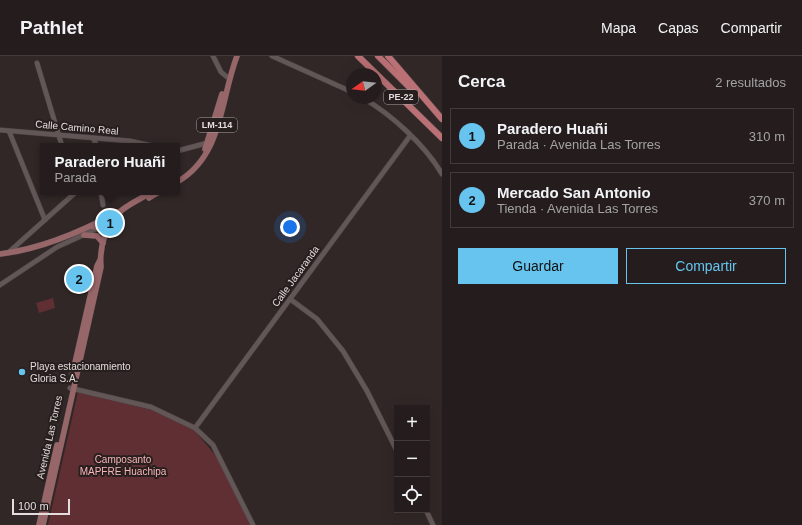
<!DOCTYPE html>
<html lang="es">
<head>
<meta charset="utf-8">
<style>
	:root { --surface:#251d1d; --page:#312a2a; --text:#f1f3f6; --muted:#a3a2a4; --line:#423b3b; --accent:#66c4ef }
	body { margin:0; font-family:Arial,sans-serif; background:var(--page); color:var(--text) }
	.controls { position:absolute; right:12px; bottom:12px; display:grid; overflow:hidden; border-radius:0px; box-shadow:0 4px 16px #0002 }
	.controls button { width:36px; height:36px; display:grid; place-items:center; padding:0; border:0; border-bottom:1px solid var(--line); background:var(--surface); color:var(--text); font:20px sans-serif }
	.compass { position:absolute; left:346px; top:12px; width:36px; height:36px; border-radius:50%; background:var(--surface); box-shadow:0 4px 16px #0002; rotate:255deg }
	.scale { position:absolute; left:12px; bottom:10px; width:58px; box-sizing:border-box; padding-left:4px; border:2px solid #e4dcdd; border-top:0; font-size:11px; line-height:14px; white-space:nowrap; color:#e4dcdd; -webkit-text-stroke:3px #271e1e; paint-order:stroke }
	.you { position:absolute; left:290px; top:171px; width:14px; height:14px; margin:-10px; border:3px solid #fff; border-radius:50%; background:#1a73e8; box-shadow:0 0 0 6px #1a73e833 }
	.badge { display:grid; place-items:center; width:26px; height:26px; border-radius:50%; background:var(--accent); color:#111; font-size:13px; font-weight:700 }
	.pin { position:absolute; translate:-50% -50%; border:2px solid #fff; box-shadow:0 1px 4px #0006 }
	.popup { position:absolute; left:40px; top:87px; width:140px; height:52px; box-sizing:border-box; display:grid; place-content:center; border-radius:0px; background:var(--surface); filter:drop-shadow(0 1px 3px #0005); font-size:13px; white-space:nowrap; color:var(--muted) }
	.popup b { font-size:15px; color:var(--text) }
	.popup::after { content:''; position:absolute; left:50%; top:100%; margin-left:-8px; border:8px solid transparent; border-top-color:var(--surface) }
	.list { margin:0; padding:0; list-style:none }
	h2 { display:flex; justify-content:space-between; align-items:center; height:52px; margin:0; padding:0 16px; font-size:17px }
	h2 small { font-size:13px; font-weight:400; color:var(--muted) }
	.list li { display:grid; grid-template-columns:26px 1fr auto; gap:12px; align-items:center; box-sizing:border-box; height:56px; margin:0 8px 8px; padding:0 8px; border:1px solid var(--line); border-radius:0px }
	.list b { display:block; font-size:15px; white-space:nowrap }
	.list p { margin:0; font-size:13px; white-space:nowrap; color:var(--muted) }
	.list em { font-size:13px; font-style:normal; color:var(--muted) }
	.actions { display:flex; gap:8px; padding:12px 16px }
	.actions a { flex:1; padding:9px 0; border:1px solid var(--accent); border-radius:0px; text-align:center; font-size:14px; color:var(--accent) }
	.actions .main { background:var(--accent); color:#111 }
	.icon { flex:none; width:22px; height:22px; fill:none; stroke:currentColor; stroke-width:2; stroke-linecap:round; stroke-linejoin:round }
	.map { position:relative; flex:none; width:442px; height:469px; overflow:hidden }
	header { display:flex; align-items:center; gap:24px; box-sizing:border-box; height:56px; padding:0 20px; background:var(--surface); border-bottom:1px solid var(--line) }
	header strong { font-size:19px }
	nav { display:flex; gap:22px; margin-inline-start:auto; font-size:14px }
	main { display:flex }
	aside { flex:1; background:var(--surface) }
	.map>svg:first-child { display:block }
	.green { fill:#602f33 }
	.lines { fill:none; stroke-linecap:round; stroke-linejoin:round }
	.minor-casing { stroke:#4e4545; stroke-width:5.5 }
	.major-casing { stroke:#4e4545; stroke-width:6 }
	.highway-casing { stroke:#4e4545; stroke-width:7 }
	.minor { stroke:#625656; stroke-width:4.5 }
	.major { stroke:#976669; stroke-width:5.5 }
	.highway { stroke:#ba7075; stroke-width:6 }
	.poi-dot { fill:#66c4ef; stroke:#271e1e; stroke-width:1.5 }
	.labels { text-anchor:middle; stroke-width:4; stroke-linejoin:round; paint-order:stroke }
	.shield { fill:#271e1e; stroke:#aba3a4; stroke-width:1 }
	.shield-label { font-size:9px; font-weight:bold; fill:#e4dcdd }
	.street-label { font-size:10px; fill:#e4dcdd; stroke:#271e1e }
	.poi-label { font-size:10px; fill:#e4dcdd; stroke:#271e1e; text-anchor:start }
	.park-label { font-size:10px; fill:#f9b5b8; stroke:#271e1e }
</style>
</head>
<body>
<header>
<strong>Pathlet</strong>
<nav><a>Mapa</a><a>Capas</a><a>Compartir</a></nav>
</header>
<main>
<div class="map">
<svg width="442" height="469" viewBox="0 0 442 469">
	<rect width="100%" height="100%" fill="#312727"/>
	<g class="green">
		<path d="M53 242 55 252 39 257 36 247Z"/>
		<path d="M78 336 152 354 193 373 216 400 251 469H48Z"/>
	</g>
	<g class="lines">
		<defs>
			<g id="minor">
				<path d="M213 0 221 16 227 21"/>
				<path d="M272 0 352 36"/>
				<path d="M37 7 62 90"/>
				<path d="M363 42C392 59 425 89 442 118"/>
				<path d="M0 74 130 85 153 90"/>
				<path d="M9 75 45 164"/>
				<path d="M93 82 97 90"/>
				<path d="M177 95 207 87"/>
				<path d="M101 136 103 149"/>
				<path d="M9 196 76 136"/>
				<path d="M0 229 57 191 103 170 112 164"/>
				<path d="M290 243 317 263 343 295 367 335 397 395"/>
				<path d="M70 332 151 351 195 372 213 389 253 469"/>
				<path d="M195 372 410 80"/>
				<path d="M426 454 433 469"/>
			</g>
			<g id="major">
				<path d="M205 93 222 38"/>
				<path d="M177 126C223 100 220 44 237 0"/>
				<path d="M149 142 159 136"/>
				<path d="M91 170 99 172 106 177"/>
				<path d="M84 179 97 180 103 187"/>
				<path d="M0 198C42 193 81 176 118 156"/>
				<path d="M72 320 97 210 100 204"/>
				<path d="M39 469 57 389"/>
				<path d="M43 469 101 211C99 192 106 166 122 154 131 147 142 142 152 136"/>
			</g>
			<g id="highway">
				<path d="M358 0 442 82"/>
				<path d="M378 0 415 37"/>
				<path d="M388 0 442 63"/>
			</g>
		</defs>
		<use href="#minor" class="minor-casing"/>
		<use href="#major" class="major-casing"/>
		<use href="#highway" class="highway-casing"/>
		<use href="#minor" class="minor"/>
		<use href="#major" class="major"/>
		<use href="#highway" class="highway"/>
	</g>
	<circle class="poi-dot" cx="22" cy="316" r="4"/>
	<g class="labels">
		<g class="shield">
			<rect x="384" y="34" width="34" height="14" rx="3"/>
			<rect x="197" y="62" width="40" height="14" rx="3"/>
		</g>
		<g class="shield-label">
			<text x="401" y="44">PE-22</text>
			<text x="217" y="72">LM-114</text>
		</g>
		<g class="street-label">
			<text transform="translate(77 71) rotate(5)" y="4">Calle Camino Real</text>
			<text transform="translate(295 220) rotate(-54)" y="4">Calle Jacaranda</text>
			<text transform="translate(49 381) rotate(-77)" y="4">Avenida Las Torres</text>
		</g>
		<g class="poi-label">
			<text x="30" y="314">Playa estacionamiento<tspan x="30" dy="12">Gloria S.A.</tspan></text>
		</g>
		<g class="park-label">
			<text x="123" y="407">Camposanto<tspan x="123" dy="12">MAPFRE Huachipa</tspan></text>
		</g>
	</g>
</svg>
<div class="controls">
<button>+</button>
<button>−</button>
<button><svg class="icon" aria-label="locate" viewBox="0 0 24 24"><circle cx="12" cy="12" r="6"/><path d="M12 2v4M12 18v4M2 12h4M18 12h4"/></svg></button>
</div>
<svg class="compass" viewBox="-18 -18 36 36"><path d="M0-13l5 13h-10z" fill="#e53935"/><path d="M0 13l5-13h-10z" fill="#a3a2a4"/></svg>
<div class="scale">100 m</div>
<div class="you"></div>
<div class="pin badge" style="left:110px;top:167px">1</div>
<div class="popup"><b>Paradero Huañi</b>Parada</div>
<div class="pin badge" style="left:79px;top:223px">2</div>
</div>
<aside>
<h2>Cerca<small>2 resultados</small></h2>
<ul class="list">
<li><span class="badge">1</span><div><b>Paradero Huañi</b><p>Parada · Avenida Las Torres</p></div><em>310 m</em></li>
<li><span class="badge">2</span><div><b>Mercado San Antonio</b><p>Tienda · Avenida Las Torres</p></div><em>370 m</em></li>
</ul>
<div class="actions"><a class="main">Guardar</a><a>Compartir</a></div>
</aside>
</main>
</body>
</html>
